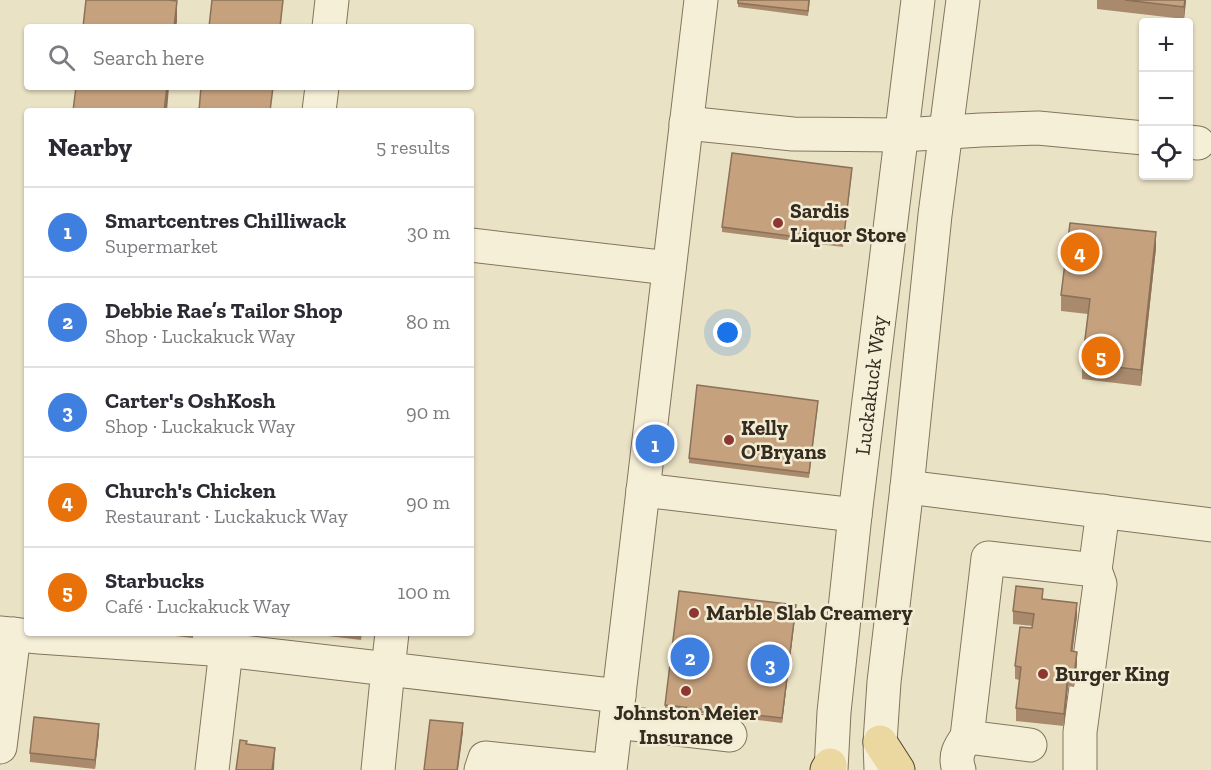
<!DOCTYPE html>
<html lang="en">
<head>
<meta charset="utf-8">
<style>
	:root { --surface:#fff; --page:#f7f7f7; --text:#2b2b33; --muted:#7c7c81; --line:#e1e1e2; --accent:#7c3aed }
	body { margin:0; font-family:"Zilla Slab",serif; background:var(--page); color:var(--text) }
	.controls { position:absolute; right:18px; top:18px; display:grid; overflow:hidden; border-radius:6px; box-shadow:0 2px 4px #0004 }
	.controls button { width:54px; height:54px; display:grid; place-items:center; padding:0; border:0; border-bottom:2px solid var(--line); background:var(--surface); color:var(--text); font:30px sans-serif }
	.you { position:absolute; left:728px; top:333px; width:21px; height:21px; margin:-15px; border:4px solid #fff; border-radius:50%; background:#1a73e8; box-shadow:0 0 0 9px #1a73e833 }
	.badge { display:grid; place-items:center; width:39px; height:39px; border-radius:50%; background:var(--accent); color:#fff; font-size:20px; font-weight:700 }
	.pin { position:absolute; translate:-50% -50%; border:3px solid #fff; box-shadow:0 2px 6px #0006 }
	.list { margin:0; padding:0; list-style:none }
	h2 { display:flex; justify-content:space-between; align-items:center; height:78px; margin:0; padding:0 24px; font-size:26px }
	h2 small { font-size:20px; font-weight:400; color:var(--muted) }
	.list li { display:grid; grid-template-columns:39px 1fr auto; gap:18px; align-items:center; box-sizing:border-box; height:90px; padding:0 24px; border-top:2px solid var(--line) }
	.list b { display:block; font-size:22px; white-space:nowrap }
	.list p { margin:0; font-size:20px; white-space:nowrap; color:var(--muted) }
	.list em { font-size:20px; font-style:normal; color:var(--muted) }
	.icon { flex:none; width:33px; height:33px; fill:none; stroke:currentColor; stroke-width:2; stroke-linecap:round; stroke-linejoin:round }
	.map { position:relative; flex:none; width:1211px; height:770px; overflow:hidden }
	.search { position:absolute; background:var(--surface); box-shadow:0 2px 4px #0004; left:24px; top:24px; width:450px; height:66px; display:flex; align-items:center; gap:15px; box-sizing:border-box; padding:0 21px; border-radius:6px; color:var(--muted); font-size:22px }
	.panel { position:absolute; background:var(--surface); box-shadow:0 2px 4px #0004; left:24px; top:108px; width:450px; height:528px; border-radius:6px }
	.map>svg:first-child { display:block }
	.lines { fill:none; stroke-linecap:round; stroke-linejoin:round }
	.minor-casing { stroke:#84745d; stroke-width:35 }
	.major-casing { stroke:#524230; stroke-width:35 }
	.minor { stroke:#f6efd8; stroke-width:33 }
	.major { stroke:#ead8a0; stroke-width:33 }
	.wall { fill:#a98a6c }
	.shaded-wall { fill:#8a7158 }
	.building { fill:#c5a17e; stroke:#8a7158; stroke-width:1.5 }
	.poi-dot { fill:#8e3732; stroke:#f2ecd4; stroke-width:2 }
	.labels { text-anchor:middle; stroke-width:5; stroke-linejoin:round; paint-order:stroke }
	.poi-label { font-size:21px; font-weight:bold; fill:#352b1f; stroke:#f2ecd4; text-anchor:start }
	.street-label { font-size:21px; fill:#352b1f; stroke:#f2ecd4 }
</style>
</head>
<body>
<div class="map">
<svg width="1211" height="770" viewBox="0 0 1211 770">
	<rect width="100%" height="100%" fill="#eae2c5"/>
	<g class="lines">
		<defs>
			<g id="minor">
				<path d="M329 27 332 0"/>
				<path d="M319 111 322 87"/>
				<path d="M686 123 793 134 902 135 981 130 1038 128 1144 138"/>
				<path d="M1188 142 1198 143"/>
				<path d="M471 245 669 268"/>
				<path d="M907 487 1211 525"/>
				<path d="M643 490 855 515"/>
				<path d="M0 633 39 637 226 650 388 669 378 770"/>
				<path d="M392 633 388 669 619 696"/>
				<path d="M616 722 730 735"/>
				<path d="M1030 745 967 737 988 558 1095 570 1103 511"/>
				<path d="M0 747 14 634"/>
				<path d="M212 770 226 650"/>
				<path d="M481 770 485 758 602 770"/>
				<path d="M610 770 701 0"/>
				<path id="s1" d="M831 770 834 712 855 515 918 0"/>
				<path d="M881 770 880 742 884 682 907 487 935 215 963 0"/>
				<path d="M959 770C954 756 959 748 967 737"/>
				<path d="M1080 770V732L1100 584 1095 570"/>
			</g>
			<g id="major">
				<path d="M880 742 898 770"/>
				<path d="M827 770 830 765"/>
			</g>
		</defs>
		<use href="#minor" class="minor-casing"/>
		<use href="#major" class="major-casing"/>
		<use href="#minor" class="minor"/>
		<use href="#major" class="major"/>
	</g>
	<g class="wall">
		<path d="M738 0H810L808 16 738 7Z"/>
		<path d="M1097 0H1186L1184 19 1097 9Z"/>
		<path d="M852 172 843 247 722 232V227Z"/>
		<path d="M1156 248 1141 386 1082 379V363L1088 314 1061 311V295Z"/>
		<path d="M818 405 809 478 689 463V458Z"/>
		<path d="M1043 599 1077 616 1072 651 1077 664 1074 687 1068 686 1064 726 1016 721V708L1020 680 1015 679V666L1033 626 1013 624V611Z"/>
		<path d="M796 609 782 723 665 709V705Z"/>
		<path d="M148 633H193V638Z"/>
		<path d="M303 633H362L361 640Z"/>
		<path d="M99 733 95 769 30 762V753Z"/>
	</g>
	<g class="shaded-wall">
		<path d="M1185 0H1186L1184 19V7Z"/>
		<path d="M177 1V22L176 27H174Z"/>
		<path d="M167 87H169L167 111H164Z"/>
		<path d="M1156 232V248L1141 386V370Z"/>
		<path d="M1077 603V616L1071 663V651Z"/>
		<path d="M796 605V609L782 723V718Z"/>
		<path d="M1077 652V664L1074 687V675Z"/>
		<path d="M1068 674V686L1064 726V714Z"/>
		<path d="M463 723V732L458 770H457Z"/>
		<path d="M99 724V733L95 769V760Z"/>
		<path d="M275 748 274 770H272Z"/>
	</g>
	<g class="building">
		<path d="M86 0H169L177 1 174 27H83Z"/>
		<path d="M212 0H283L280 27H209Z"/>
		<path d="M738 0H809L808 11 738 3Z"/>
		<path d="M1125 0H1185L1184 7Z"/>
		<path d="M76 87H167L164 111H73Z"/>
		<path d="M201 87H273L270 111H199Z"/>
		<path d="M732 153 852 168 843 243 722 227Z"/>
		<path d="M1070 223 1156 232 1141 370 1082 363 1090 299 1061 295Z"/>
		<path d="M697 385 818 401 809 473 689 458Z"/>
		<path d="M1016 586 1043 589 1042 599 1077 603 1071 651 1077 652 1074 675 1068 674 1064 714 1016 708 1021 667 1015 666 1020 627 1032 628 1034 614 1013 611Z"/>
		<path d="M679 591 796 605 782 718 665 705Z"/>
		<path d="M34 717 99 724 95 760 30 753Z"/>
		<path d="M430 720 463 723 457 770H424Z"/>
		<path d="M240 740 247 741 246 744 275 748 272 770H236Z"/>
	</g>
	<g class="poi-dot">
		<circle cx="778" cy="223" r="6"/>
		<circle cx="729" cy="440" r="6"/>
		<circle cx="694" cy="613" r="6"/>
		<circle cx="1043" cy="674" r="6"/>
		<circle cx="686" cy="691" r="6"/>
	</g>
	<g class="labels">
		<g class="poi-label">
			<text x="790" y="218">Sardis<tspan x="790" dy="24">Liquor Store</tspan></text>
			<text x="741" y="435">Kelly<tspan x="741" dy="24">O'Bryans</tspan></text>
			<text x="706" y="620">Marble Slab Creamery</text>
			<text x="1055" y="681">Burger King</text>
			<text x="686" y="720" text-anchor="middle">Johnston Meier<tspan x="686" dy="24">Insurance</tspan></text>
		</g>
		<g class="street-label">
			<text dy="7" stroke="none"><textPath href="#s1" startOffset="387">Luckakuck Way</textPath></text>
		</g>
	</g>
</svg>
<div class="controls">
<button>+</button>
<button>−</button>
<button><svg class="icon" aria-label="locate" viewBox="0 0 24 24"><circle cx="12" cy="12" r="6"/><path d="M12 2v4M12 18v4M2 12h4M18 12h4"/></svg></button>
</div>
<div class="you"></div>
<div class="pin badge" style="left:655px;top:444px;background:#3f7fe0">1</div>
<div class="pin badge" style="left:690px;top:657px;background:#3f7fe0">2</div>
<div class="pin badge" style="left:770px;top:664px;background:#3f7fe0">3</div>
<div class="pin badge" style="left:1080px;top:252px;background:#e8710a">4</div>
<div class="pin badge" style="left:1101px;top:356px;background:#e8710a">5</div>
<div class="search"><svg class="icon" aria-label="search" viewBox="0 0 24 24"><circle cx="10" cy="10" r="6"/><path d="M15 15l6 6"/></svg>Search here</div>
<section class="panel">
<h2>Nearby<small>5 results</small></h2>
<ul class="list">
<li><span class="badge" style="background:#3f7fe0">1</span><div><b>Smartcentres Chilliwack</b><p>Supermarket</p></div><em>30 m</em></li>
<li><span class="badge" style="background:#3f7fe0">2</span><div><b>Debbie Rae’s Tailor Shop</b><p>Shop · Luckakuck Way</p></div><em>80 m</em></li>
<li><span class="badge" style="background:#3f7fe0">3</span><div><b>Carter's OshKosh</b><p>Shop · Luckakuck Way</p></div><em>90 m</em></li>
<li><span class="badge" style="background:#e8710a">4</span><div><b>Church's Chicken</b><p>Restaurant · Luckakuck Way</p></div><em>90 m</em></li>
<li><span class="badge" style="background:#e8710a">5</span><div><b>Starbucks</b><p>Café · Luckakuck Way</p></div><em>100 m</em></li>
</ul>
</section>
</div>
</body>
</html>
